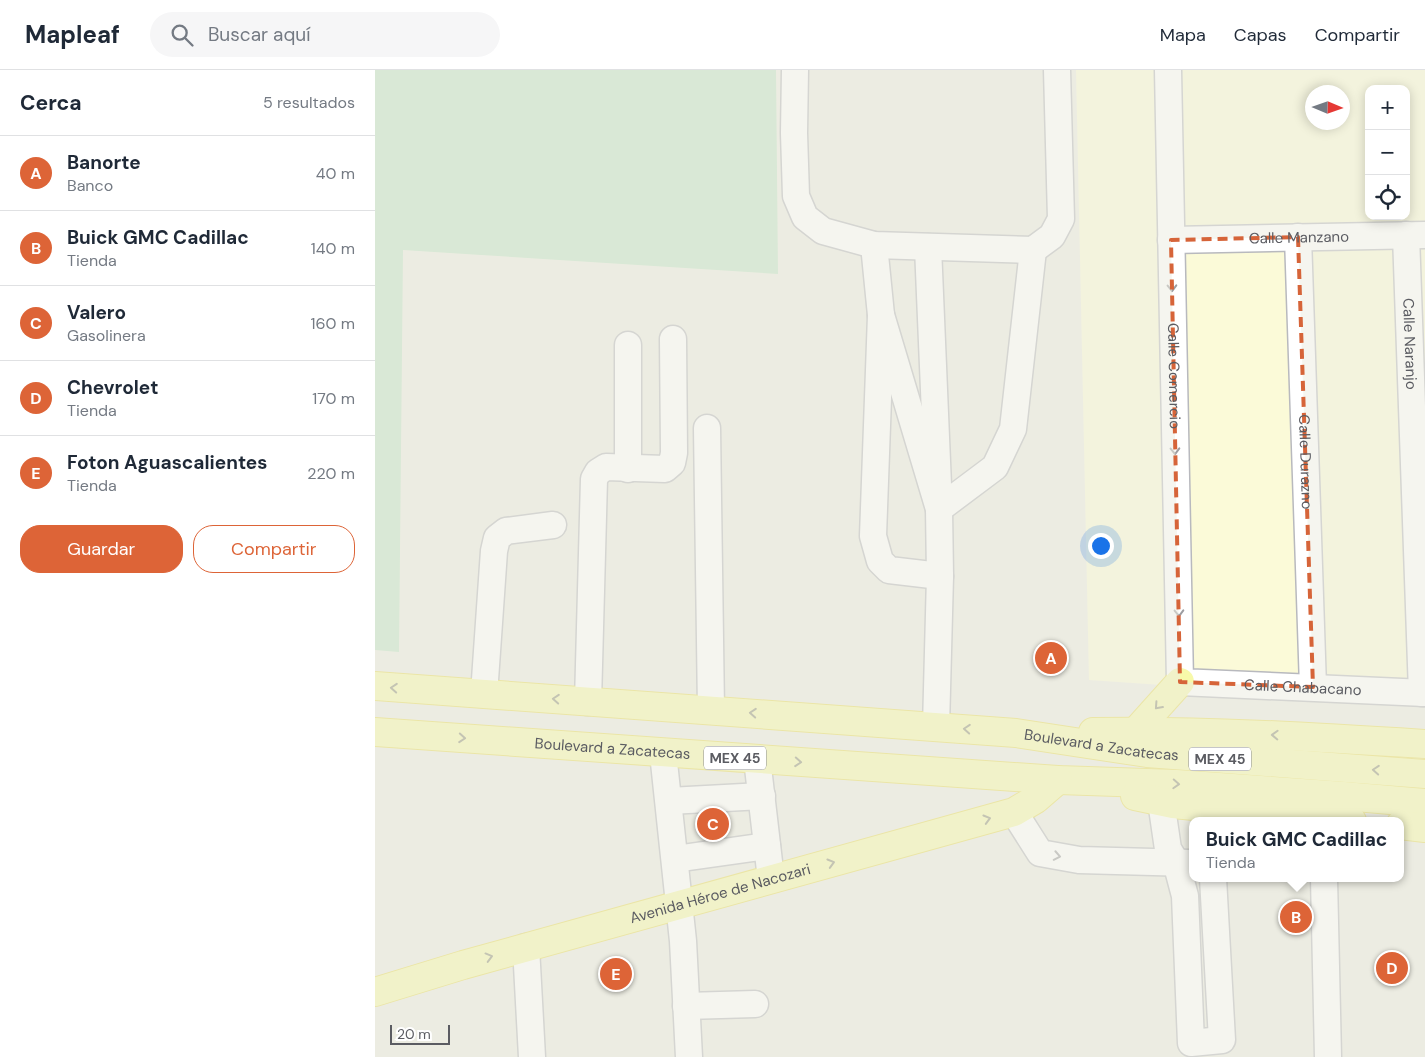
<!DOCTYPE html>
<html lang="es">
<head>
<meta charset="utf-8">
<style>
	:root { --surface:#fff; --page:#f6f6f7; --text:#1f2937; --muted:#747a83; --line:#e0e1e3; --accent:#dd6437 }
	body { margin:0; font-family:"DM Sans",sans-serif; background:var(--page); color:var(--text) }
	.controls { position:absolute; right:15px; top:15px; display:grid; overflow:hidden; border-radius:10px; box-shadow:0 2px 12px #0003 }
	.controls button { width:45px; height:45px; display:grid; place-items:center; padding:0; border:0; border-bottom:1px solid var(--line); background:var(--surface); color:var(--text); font:25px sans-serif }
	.compass { position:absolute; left:930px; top:15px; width:45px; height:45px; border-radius:50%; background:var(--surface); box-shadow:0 2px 12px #0003; rotate:92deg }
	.scale { position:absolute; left:15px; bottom:12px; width:60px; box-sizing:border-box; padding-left:5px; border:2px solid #5b5c62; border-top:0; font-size:14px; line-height:18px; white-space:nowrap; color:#5b5c62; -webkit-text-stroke:4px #fff; paint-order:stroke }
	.you { position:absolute; left:725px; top:475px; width:18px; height:18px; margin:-12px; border:4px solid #fff; border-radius:50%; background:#1a73e8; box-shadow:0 0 0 8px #1a73e833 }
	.badge { display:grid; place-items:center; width:32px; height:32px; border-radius:50%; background:var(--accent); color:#fff; font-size:16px; font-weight:700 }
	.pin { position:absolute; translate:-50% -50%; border:2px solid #fff; box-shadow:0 1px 5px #0006 }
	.popup { position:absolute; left:814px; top:747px; width:215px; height:65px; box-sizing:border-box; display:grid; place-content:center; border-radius:10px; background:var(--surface); filter:drop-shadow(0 1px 4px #0005); font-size:16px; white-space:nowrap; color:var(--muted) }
	.popup b { font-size:19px; color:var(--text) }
	.popup::after { content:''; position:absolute; left:50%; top:100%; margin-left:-10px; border:10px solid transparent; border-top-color:var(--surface) }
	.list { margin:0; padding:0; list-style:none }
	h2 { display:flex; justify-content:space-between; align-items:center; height:65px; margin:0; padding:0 20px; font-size:21px }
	h2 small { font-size:16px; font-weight:400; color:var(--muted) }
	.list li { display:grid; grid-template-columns:32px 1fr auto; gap:15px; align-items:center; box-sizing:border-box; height:75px; padding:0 20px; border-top:1px solid var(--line) }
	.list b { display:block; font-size:19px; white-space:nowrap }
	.list p { margin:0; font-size:16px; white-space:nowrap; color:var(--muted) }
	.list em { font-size:16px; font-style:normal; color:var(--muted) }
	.actions { display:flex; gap:10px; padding:15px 20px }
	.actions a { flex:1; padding:11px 0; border:1px solid var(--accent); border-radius:20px; text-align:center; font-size:18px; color:var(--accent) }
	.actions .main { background:var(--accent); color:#fff }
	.icon { flex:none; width:28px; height:28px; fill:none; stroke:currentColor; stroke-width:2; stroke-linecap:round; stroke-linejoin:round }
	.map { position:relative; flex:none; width:1050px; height:987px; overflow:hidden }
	header { display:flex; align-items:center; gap:30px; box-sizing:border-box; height:70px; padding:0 25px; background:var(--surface); border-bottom:1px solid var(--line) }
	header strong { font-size:24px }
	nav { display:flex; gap:28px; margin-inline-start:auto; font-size:18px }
	.search { width:350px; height:45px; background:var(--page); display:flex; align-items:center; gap:12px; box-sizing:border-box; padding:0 18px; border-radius:28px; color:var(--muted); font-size:19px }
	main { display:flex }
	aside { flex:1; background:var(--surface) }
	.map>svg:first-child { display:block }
	.commercial { fill:#fbfad8; fill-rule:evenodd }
	.grass { fill:#c0e3c7 }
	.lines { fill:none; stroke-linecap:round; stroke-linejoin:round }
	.minor-casing { stroke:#b8b9be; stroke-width:29 }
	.major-casing { stroke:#e8dc60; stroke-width:30 }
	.minor { stroke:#fff; stroke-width:26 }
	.major { stroke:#f7f9aa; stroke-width:28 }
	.oneway { stroke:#9d9da1 }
	.oneway2 { stroke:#92937b }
	.marked { fill:none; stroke:#d66439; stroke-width:4; stroke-dasharray:10 6; stroke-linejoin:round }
	.labels { text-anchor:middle; stroke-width:4; stroke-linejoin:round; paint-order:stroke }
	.shield { fill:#fff; stroke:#8c8d91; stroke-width:1 }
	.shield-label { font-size:14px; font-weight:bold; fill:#5b5c62 }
	.street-label { font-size:15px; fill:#5b5c62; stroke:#fff }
</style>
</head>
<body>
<header>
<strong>Mapleaf</strong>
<div class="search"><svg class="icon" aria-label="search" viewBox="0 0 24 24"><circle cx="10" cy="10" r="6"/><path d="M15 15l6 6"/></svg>Buscar aquí</div>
<nav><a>Mapa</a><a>Capas</a><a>Compartir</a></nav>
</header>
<main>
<aside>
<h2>Cerca<small>5 resultados</small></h2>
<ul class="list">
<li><span class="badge">A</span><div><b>Banorte</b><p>Banco</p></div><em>40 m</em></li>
<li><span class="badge">B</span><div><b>Buick GMC Cadillac</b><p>Tienda</p></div><em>140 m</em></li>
<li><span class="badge">C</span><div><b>Valero</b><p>Gasolinera</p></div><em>160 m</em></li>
<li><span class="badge">D</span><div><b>Chevrolet</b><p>Tienda</p></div><em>170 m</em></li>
<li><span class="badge">E</span><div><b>Foton Aguascalientes</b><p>Tienda</p></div><em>220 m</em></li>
</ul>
<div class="actions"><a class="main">Guardar</a><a>Compartir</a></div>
</aside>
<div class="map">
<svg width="1050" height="987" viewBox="0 0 1050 987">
	<rect width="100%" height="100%" fill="#ecece2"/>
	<path class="commercial" d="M701 0H1050V633L714 610ZM994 19H1031V146H994ZM938 22H968V52H938Z"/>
	<path class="grass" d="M0 0H401L403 204 28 180 24 582 0 580Z"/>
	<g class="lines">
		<defs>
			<g id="minor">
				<path d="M420 0 419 63 421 126 430 147 448 161 499 175 658 180 677 166 686 149 682 0"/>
				<path id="s1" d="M793 0 805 612 1050 623"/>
				<path id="s2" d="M1031 165 1047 623"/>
				<path id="s3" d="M923 167 938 617"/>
				<path id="s4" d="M796 170 1050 165"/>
				<path d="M499 175 506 245 498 466 505 491 514 500 565 506"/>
				<path d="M553 177 564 439 565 506 561 657"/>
				<path d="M506 245 564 439 620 397 638 359 658 180"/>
				<path d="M253 275V399"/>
				<path d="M332 358 336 640"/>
				<path d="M109 624 119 481 122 468 131 461 178 455"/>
				<path d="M213 632 219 409 223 402 231 397 290 399 297 393 299 383 298 269"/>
				<path d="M288 683 308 871 314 987"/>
				<path d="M382 689 396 809"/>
				<path d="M294 731 387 726"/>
				<path d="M786 731 793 779 801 792 810 826 816 973 847 970 838 808"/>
				<path d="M639 742 665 783 704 790 815 793"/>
				<path d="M300 789 392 776"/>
				<path d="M949 808 953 987"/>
				<path d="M151 877 157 987"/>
				<path d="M311 936 380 934"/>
			</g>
			<g id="major">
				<path id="s5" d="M0 616 641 663 772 683 1050 704"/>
				<path d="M761 661 805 612"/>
				<path id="s6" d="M0 662 683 710 801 714 969 726 1050 733"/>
				<path d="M718 662C828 660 939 667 1050 674"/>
				<path d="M760 726 798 734 977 751"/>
				<path d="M1025 755 1050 758"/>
				<path id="s7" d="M0 922 88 895 639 742 661 729 683 710"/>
			</g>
		</defs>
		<use href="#minor" class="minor-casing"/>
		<use href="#major" class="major-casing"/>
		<use href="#minor" class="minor"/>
		<use href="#major" class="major"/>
	</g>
	<defs><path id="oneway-chevron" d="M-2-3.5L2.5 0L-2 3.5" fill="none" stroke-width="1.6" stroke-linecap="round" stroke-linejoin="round" transform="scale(1.25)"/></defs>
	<g class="oneway">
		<use href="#oneway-chevron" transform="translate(797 218) rotate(89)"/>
		<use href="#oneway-chevron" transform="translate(800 381) rotate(89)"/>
		<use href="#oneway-chevron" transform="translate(804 543) rotate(89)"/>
		<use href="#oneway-chevron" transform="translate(682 786) rotate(11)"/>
	</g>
	<g class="oneway2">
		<use href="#oneway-chevron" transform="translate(19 618) rotate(-176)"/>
		<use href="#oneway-chevron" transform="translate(181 629) rotate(-176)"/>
		<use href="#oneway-chevron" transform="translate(783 636) rotate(132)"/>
		<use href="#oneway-chevron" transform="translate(378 643) rotate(-176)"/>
		<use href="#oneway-chevron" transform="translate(592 659) rotate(-176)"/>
		<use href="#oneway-chevron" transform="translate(900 665) rotate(-178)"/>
		<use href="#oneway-chevron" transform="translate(87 668) rotate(4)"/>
		<use href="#oneway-chevron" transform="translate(423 692) rotate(4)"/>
		<use href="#oneway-chevron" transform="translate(1001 700) rotate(-176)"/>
		<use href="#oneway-chevron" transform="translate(801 714) rotate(3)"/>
		<use href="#oneway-chevron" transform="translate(612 749) rotate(-16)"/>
		<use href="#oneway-chevron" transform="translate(456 793) rotate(-16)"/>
		<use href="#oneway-chevron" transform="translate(114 887) rotate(-15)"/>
	</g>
	<path d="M0 0H1050V987H0ZM923 167 938 617 805 612 796 170Z" fill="#ecece2" fill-opacity=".55" fill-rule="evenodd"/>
	<path class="marked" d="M923 167 938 617 805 612 796 170Z"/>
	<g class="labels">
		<g class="shield">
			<rect x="329" y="676.5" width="62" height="23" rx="4"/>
			<rect x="814" y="677.5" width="62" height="23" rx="4"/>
		</g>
		<g class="shield-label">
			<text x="360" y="693">MEX 45</text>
			<text x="845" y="694">MEX 45</text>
		</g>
		<g class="street-label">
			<text dy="5" stroke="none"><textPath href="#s4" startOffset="128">Calle Manzano</textPath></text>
			<text dy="5" stroke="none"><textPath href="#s2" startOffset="109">Calle Naranjo</textPath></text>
			<text dy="5" stroke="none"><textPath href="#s1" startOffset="306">Calle Comercio</textPath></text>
			<text dy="5" stroke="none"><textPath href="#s3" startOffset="225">Calle Durazno</textPath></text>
			<text dy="5" stroke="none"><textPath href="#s1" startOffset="735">Calle Chabacano</textPath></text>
			<text dy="5" stroke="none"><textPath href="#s5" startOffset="729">Boulevard a Zacatecas</textPath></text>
			<text dy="5" stroke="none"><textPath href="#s6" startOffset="238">Boulevard a Zacatecas</textPath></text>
			<text dy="5" stroke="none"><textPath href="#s7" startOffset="359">Avenida Héroe de Nacozari</textPath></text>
		</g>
	</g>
</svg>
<div class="controls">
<button>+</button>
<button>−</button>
<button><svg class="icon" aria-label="locate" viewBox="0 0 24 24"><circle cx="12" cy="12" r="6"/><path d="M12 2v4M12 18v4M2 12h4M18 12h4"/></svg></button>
</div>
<svg class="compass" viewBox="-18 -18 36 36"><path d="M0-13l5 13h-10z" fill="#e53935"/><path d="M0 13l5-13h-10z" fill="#747a83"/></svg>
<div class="scale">20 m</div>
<div class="you"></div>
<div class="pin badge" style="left:676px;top:588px">A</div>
<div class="pin badge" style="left:921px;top:847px">B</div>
<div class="popup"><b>Buick GMC Cadillac</b>Tienda</div>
<div class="pin badge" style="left:338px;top:754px">C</div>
<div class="pin badge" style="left:1017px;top:898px">D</div>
<div class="pin badge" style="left:241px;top:904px">E</div>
</div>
</main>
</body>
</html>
